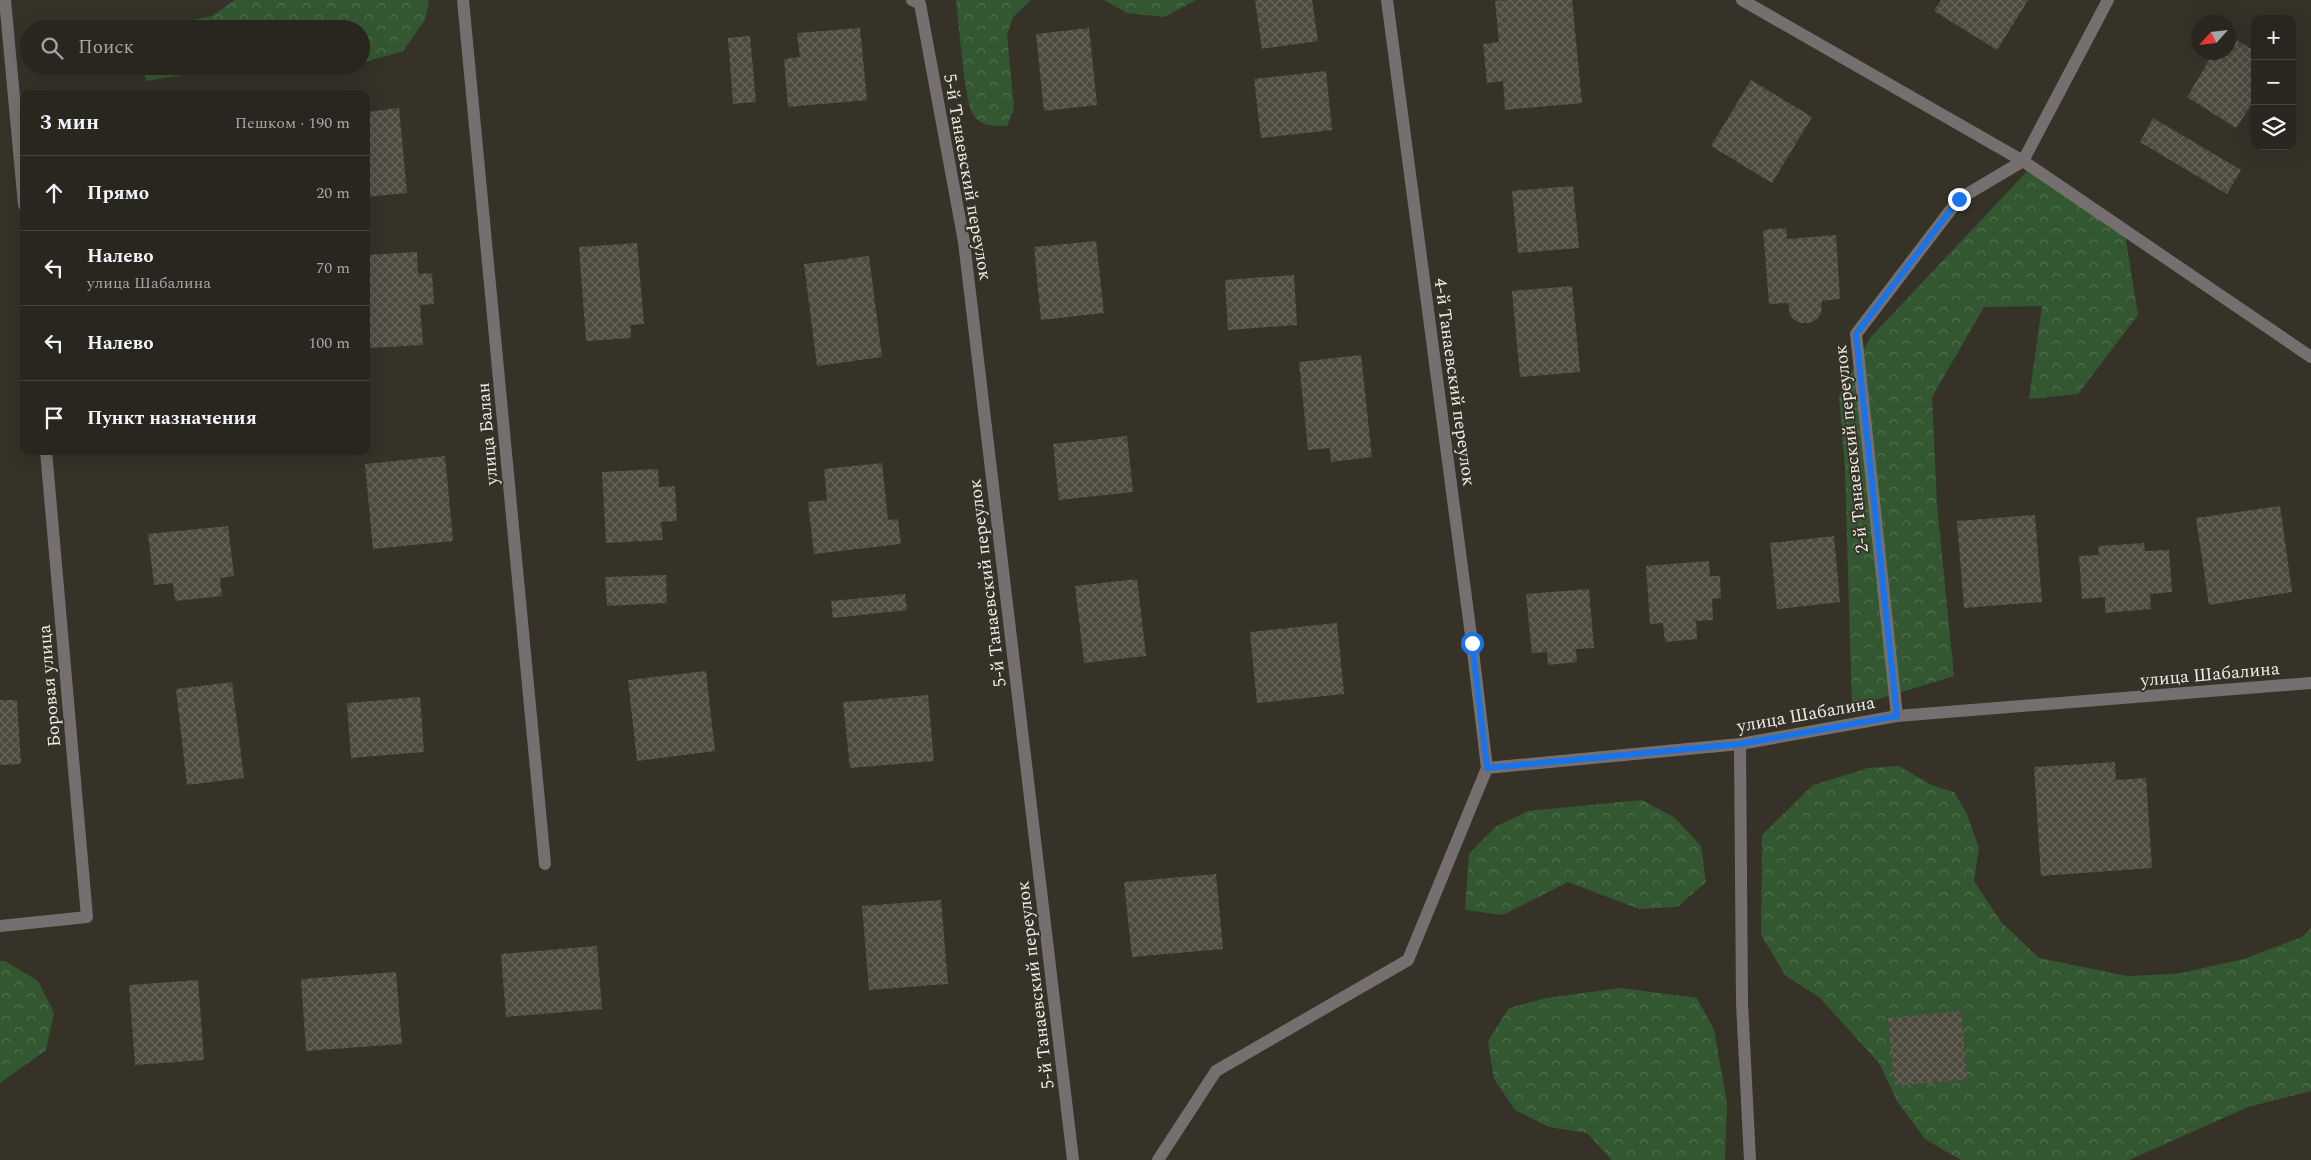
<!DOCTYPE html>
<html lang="ru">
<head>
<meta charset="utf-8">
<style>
	:root { --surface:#28261e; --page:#302e27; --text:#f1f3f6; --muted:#a5a5a4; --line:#44433c }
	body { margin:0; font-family:Spectral,serif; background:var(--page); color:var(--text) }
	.controls { position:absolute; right:15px; top:15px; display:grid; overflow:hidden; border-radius:10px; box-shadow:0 5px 20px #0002 }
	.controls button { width:45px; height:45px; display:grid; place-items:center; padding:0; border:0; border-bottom:1px solid var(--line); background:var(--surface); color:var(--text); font:25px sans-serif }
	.compass { position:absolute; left:2191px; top:15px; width:45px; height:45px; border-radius:50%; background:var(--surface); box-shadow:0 5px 20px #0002; rotate:243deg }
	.stop { position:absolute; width:15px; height:15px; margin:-11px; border:4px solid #1a73e8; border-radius:50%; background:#fff }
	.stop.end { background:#1a73e8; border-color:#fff; box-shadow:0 1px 5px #0008 }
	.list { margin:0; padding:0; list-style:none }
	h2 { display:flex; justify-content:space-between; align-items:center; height:65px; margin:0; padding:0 20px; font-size:21px }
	h2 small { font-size:16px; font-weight:400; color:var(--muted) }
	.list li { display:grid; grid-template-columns:32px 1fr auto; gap:15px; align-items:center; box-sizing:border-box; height:75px; padding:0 20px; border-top:1px solid var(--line) }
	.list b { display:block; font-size:19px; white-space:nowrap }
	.list p { margin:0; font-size:16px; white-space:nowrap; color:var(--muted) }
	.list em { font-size:16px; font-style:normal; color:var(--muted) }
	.icon { flex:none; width:28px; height:28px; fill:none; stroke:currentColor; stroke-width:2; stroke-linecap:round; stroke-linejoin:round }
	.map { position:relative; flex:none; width:2311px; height:1160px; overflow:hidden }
	.search { position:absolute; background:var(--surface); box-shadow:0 5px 20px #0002; left:20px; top:20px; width:350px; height:55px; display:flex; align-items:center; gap:12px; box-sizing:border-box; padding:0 18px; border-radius:28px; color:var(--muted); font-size:19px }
	.panel { position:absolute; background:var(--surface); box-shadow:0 5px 20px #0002; left:20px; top:90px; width:350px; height:365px; border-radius:10px }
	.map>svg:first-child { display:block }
	.forest { fill:url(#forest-crowns) }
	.building { fill:url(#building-cross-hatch) }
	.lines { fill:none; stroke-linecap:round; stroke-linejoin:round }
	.minor { stroke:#766f6f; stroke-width:12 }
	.route { stroke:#1a73e8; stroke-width:6 }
	.labels { text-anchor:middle; stroke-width:4; stroke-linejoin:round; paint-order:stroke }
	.street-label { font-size:18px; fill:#f0ede6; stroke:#363228 }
</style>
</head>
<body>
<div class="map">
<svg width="2311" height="1160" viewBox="0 0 2311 1160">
	<defs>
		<pattern id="forest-crowns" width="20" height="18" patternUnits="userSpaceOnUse" patternTransform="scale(1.25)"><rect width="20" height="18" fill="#335831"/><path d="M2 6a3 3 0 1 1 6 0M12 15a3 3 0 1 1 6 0" fill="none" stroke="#51704f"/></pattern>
		<pattern id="building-cross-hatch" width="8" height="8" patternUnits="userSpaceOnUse" patternTransform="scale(1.25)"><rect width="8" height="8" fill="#4d493e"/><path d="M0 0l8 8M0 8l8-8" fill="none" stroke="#67645a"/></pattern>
	</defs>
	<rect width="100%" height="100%" fill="#363228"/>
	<g class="forest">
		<path d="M235 0H429L425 20 403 51 361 63V29H151L212 16Z"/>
		<path d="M956 0H1031L1013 17 1007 35 1014 108 1007 126C994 126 981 127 973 114 964 100 959 21 956 0Z"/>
		<path d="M1104 0H1196L1164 17 1127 13Z"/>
		<path d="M139 66H235L147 81Z"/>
		<path d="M2033 165 2123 222 2138 315 2078 394 2029 399 2042 306 1984 307 1932 397 1937 505 1954 676 1852 707 1845 468 1839 396 1870 338Z"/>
		<path d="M1899 766 1931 785 1954 792 1966 812 1979 848 1974 881 2001 922 2039 958 2127 976 2176 974 2244 959 2302 937 2311 928V1091L2248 1107 2129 1160H1961L1925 1139 1897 1101 1879 1063 1819 997 1786 976 1761 935 1762 835 1813 785 1868 768Z"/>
		<path d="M1642 800 1675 818 1701 846 1706 882 1677 907 1639 909 1568 882 1503 915 1465 910 1469 854 1495 827 1528 811Z"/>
		<path d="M0 961H5L38 981 54 1013 46 1050 0 1083Z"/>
		<path d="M1621 988 1697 998 1714 1030 1727 1103 1725 1160H1612L1587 1133 1549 1127 1515 1110 1494 1079 1488 1041 1509 1008 1546 998Z"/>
	</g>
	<g class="building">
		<path d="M1255 0H1312L1318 41 1262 49Z"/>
		<path d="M1506 0H1572L1582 103 1505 110 1503 81 1487 83 1483 44 1499 42 1495 1Z"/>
		<path d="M1941 0H2028L1997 50 1934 11Z"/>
		<path d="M860 28 867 100 788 107 784 59 800 57 797 33Z"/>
		<path d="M1089 28 1097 105 1044 111 1036 34Z"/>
		<path d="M2228 35 2255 51V99L2236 128 2187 97 2214 52H2228Z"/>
		<path d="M750 36 756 102 733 104 728 38Z"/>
		<path d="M1326 71 1332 130 1261 138 1254 79Z"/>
		<path d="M1751 80 1812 117 1772 183 1711 146Z"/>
		<path d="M399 108 407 193 366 197V112Z"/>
		<path d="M2153 118 2241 170 2227 194 2140 142Z"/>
		<path d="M1573 186 1579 248 1518 253 1512 191Z"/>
		<path d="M1786 228 1787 239 1836 235 1840 299 1822 301 1821 314 1816 320 1809 323H1801L1794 320 1790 315 1788 303 1769 304 1763 230Z"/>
		<path d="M1096 241 1104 313 1041 320 1034 247Z"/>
		<path d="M637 243 644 324 631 325V338L586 341 579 247Z"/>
		<path d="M417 252 418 274 432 273 434 304 420 305 423 345 369 348 366 255Z"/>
		<path d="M869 256 882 357 817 366 804 264Z"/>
		<path d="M1294 275 1297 325 1228 330 1225 280Z"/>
		<path d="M1572 286 1580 372 1520 377 1512 291Z"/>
		<path d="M1361 355 1372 457 1331 462 1330 448 1308 450 1299 362Z"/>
		<path d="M1127 436 1133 492 1059 500 1053 444Z"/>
		<path d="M445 456 453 541 373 549 365 464Z"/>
		<path d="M882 463 888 520 898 519 901 544 814 554 808 502 827 500 824 469Z"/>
		<path d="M658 469 659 487 675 486 677 521 661 522 663 540 606 543 602 472Z"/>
		<path d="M2280 506 2292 592 2209 605 2196 518Z"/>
		<path d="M2035 515 2042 602 1964 608 1957 521Z"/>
		<path d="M228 526 234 576 220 578 222 596 175 601 173 583 154 585 148 534Z"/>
		<path d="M1834 536 1840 602 1777 609 1770 543Z"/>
		<path d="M2144 543 2145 551 2169 550 2172 592 2150 594 2151 609 2105 613V597L2082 599 2079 556 2099 555 2098 546Z"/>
		<path d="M1709 561 1710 576H1720L1721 598 1712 599 1713 620 1696 621 1697 639 1665 642 1663 623 1650 624 1646 566Z"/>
		<path d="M666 575 667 603 607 606 605 577Z"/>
		<path d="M1137 579 1146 656 1084 663 1075 586Z"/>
		<path d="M1589 589 1594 648 1576 649 1577 662 1548 665 1547 652 1532 653 1526 594Z"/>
		<path d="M905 594 907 610 833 618 831 601Z"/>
		<path d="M1337 623 1344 694 1257 703 1250 632Z"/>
		<path d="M706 671 715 751 637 761 628 680Z"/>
		<path d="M232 682 244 778 187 785 176 689Z"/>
		<path d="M928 695 934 761 850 768 843 702Z"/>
		<path d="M420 697 424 752 351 758 347 703Z"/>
		<path d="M0 700H17L21 764 0 765Z"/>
		<path d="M2115 762 2116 780 2146 778 2152 868 2041 876 2034 767Z"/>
		<path d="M1216 874 1223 949 1132 957 1124 882Z"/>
		<path d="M941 900 948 984 869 990 862 906Z"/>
		<path d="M597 946 602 1009 506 1017 501 954Z"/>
		<path d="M396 972 402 1044 306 1051 301 979Z"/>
		<path d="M198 980 204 1060 135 1065 129 985Z"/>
		<path d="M1961 1011 1967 1079 1895 1086 1888 1018Z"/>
	</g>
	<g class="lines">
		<g class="minor">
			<path d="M5 0 24 205"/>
			<path d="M463 0 545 864"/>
			<path d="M912 0 920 4 964 242 1073 1160"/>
			<path d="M1742 0 2023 161 2311 357"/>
			<path d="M1897 716 1856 334 1959 199 2023 161 2108 0"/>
			<path d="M1740 744 1742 1003 1750 1160"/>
			<path d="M1487 768 1740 744 1897 716 2311 683"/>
			<path d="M0 926 87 917 46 451"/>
			<path d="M1158 1160 1216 1071 1408 960 1487 768 1472 643 1387 0"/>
		</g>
	</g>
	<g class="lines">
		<path class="route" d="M1472 643 1487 768 1740 744 1897 716 1856 334 1959 199"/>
	</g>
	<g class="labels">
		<g class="street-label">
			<text transform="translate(968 177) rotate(80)" y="6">5-й Танаевский переулок</text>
			<text transform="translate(1455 382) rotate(82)" y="6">4-й Танаевский переулок</text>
			<text transform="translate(487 434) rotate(-95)" y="6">улица Балан</text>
			<text transform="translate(1851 449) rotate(-96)" y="6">2-й Танаевский переулок</text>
			<text transform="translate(987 583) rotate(-97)" y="6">5-й Танаевский переулок</text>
			<text transform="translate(2210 674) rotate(-5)" y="6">улица Шабалина</text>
			<text transform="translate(49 686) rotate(-95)" y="6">Боровая улица</text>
			<text transform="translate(1806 714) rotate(-10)" y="6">улица Шабалина</text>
			<text transform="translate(1035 985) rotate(-97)" y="6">5-й Танаевский переулок</text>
		</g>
	</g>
</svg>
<div class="controls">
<button>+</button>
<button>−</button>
<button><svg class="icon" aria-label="layers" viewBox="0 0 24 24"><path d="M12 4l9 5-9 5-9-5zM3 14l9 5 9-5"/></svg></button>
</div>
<svg class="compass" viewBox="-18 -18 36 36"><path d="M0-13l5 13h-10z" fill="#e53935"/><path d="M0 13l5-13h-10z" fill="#a5a5a4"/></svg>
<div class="stop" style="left:1472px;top:643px"></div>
<div class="stop end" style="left:1959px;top:199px"></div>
<div class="search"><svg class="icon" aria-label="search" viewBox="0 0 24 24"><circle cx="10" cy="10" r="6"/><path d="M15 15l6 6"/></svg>Поиск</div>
<section class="panel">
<h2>3 мин<small>Пешком · 190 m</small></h2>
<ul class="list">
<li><svg class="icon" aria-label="ahead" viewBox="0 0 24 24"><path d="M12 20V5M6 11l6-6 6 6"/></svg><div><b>Прямо</b></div><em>20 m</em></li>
<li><svg class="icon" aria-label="left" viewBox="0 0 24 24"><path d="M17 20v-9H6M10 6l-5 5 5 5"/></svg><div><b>Налево</b><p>улица Шабалина</p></div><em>70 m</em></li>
<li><svg class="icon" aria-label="left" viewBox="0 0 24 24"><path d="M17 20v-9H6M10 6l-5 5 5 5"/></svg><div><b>Налево</b></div><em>100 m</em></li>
<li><svg class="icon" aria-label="arrive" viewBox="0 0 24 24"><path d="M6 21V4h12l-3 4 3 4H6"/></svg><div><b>Пункт назначения</b></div></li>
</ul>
</section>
</div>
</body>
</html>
